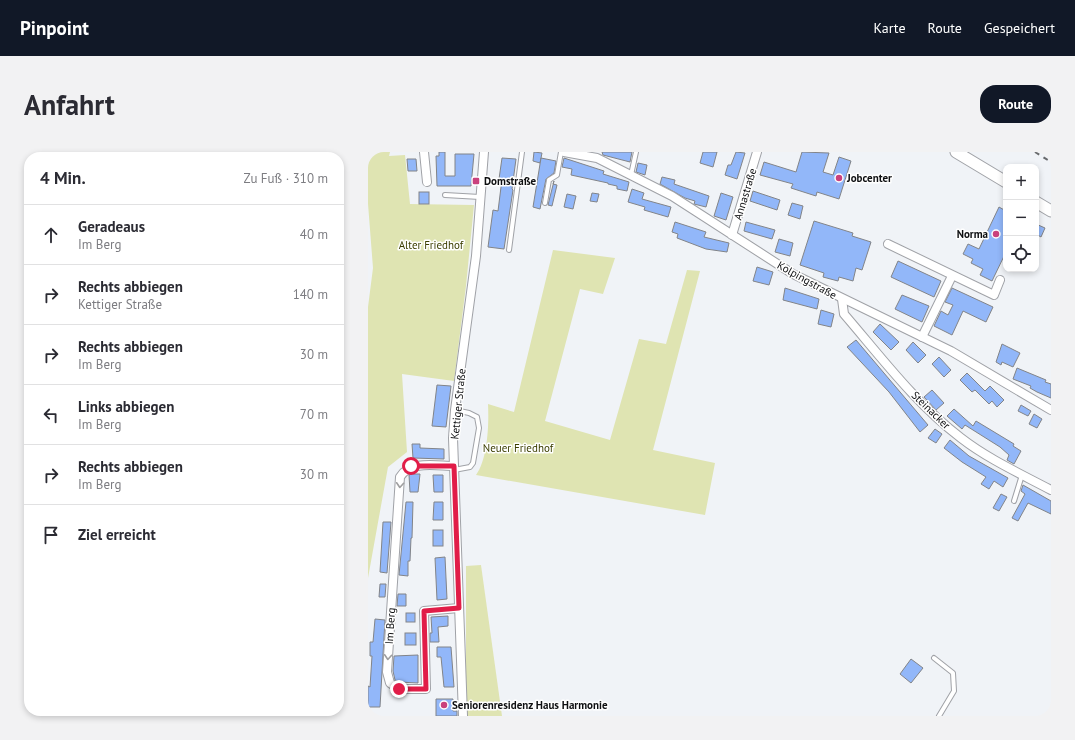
<!DOCTYPE html>
<html lang="de">
<head>
<meta charset="utf-8">
<style>
	:root { --surface:#fff; --page:#f2f2f3; --text:#2b2b33; --muted:#7c7c81; --line:#e1e1e2; --accent:#111827 }
	body { margin:0; font-family:"PT Sans",sans-serif; background:var(--page); color:var(--text) }
	.controls { position:absolute; right:12px; top:12px; display:grid; overflow:hidden; border-radius:8px; box-shadow:0 2px 6px #0003 }
	.controls button { width:36px; height:36px; display:grid; place-items:center; padding:0; border:0; border-bottom:1px solid var(--line); background:var(--surface); color:var(--text); font:20px sans-serif }
	.stop { position:absolute; width:12px; height:12px; margin:-9px; border:3px solid #e11d48; border-radius:50%; background:#fff }
	.stop.end { background:#e11d48; border-color:#fff; box-shadow:0 1px 4px #0008 }
	.list { margin:0; padding:0; list-style:none }
	h2 { display:flex; justify-content:space-between; align-items:center; height:52px; margin:0; padding:0 16px; font-size:17px }
	h2 small { font-size:13px; font-weight:400; color:var(--muted) }
	.list li { display:grid; grid-template-columns:26px 1fr auto; gap:12px; align-items:center; box-sizing:border-box; height:60px; padding:0 16px; border-top:1px solid var(--line) }
	.list b { display:block; font-size:15px; white-space:nowrap }
	.list p { margin:0; font-size:13px; white-space:nowrap; color:var(--muted) }
	.list em { font-size:13px; font-style:normal; color:var(--muted) }
	.icon { flex:none; width:22px; height:22px; fill:none; stroke:currentColor; stroke-width:2; stroke-linecap:round; stroke-linejoin:round }
	.map { position:relative; flex:none; width:683px; height:564px; overflow:hidden; border-radius:16px }
	header { display:flex; align-items:center; gap:24px; box-sizing:border-box; height:56px; padding:0 20px; background:var(--accent); color:#fff }
	header strong { font-size:19px }
	nav { display:flex; gap:22px; margin-inline-start:auto; font-size:14px }
	.intro { display:flex; align-items:center; justify-content:space-between; box-sizing:border-box; height:96px; padding:0 24px }
	h1 { margin:0; font-size:28px }
	.button { padding:10px 18px; border-radius:16px; background:var(--accent); color:#fff; font-size:14px; font-weight:700 }
	main { display:flex; gap:24px; padding:0 24px }
	aside { flex:1; background:var(--surface); border-radius:16px; box-shadow:0 2px 6px #0003 }
	.map>svg:first-child { display:block }
	.green { fill:#dfe4b2 }
	.building { fill:#92b7f9; stroke:#828488 }
	.lines { fill:none; stroke-linecap:round; stroke-linejoin:round }
	.lane-casing { stroke:#a0a2a7; stroke-width:6 }
	.street-casing { stroke:#a0a2a7; stroke-width:10 }
	.secondary-casing { stroke:#a0a2a7; stroke-width:13 }
	.lane { stroke:#fff; stroke-width:4 }
	.street { stroke:#fff; stroke-width:8 }
	.secondary { stroke:#fff; stroke-width:11 }
	.rail { stroke:#686a6c; stroke-width:2; stroke-dasharray:5 5; stroke-linecap:butt }
	.oneway { stroke:#9f9fa0 }
	.route { stroke:#e11d48; stroke-width:5 }
	.poi-dot { fill:#ca417d; stroke:#fff; stroke-width:1.5 }
	.labels { text-anchor:middle; stroke-width:3; stroke-linejoin:round; paint-order:stroke }
	.poi-label { font-size:11px; font-weight:bold; fill:#0e0f11; stroke:#fff; text-anchor:start }
	.street-label { font-size:11px; fill:#0e0f11; stroke:#fff }
	.park-label { font-size:11px; fill:#3b3e00; stroke:#fff }
</style>
</head>
<body>
<header>
<strong>Pinpoint</strong>
<nav><a>Karte</a><a>Route</a><a>Gespeichert</a></nav>
</header>
<div class="intro"><h1>Anfahrt</h1><a class="button">Route</a></div>
<main>
<aside>
<h2>4 Min.<small>Zu Fuß · 310 m</small></h2>
<ul class="list">
<li><svg class="icon" aria-label="ahead" viewBox="0 0 24 24"><path d="M12 20V5M6 11l6-6 6 6"/></svg><div><b>Geradeaus</b><p>Im Berg</p></div><em>40 m</em></li>
<li><svg class="icon" aria-label="right" viewBox="0 0 24 24"><path d="M7 20v-9h11M14 6l5 5-5 5"/></svg><div><b>Rechts abbiegen</b><p>Kettiger Straße</p></div><em>140 m</em></li>
<li><svg class="icon" aria-label="right" viewBox="0 0 24 24"><path d="M7 20v-9h11M14 6l5 5-5 5"/></svg><div><b>Rechts abbiegen</b><p>Im Berg</p></div><em>30 m</em></li>
<li><svg class="icon" aria-label="left" viewBox="0 0 24 24"><path d="M17 20v-9H6M10 6l-5 5 5 5"/></svg><div><b>Links abbiegen</b><p>Im Berg</p></div><em>70 m</em></li>
<li><svg class="icon" aria-label="right" viewBox="0 0 24 24"><path d="M7 20v-9h11M14 6l5 5-5 5"/></svg><div><b>Rechts abbiegen</b><p>Im Berg</p></div><em>30 m</em></li>
<li><svg class="icon" aria-label="arrive" viewBox="0 0 24 24"><path d="M6 21V4h12l-3 4 3 4H6"/></svg><div><b>Ziel erreicht</b></div></li>
</ul>
</aside>
<div class="map">
<svg width="683" height="564" viewBox="0 0 683 564">
	<rect width="100%" height="100%" fill="#f0f3f7"/>
	<g class="green">
		<path d="M0 0H22L21 4 37 3 42 52 106 53 98 134 86 229 34 222 39 300 20 315 0 426V155L5 116 0 52Z"/>
		<path d="M185 98 247 106 235 142 212 137 177 269 242 288 271 187 298 192 319 118 332 119 285 298 347 311 337 363 108 323C120 307 121 271 120 252L146 260Z"/>
		<path d="M113 413 134 564H98V414Z"/>
	</g>
	<g class="building">
		<path d="M71 0H77V24H87V2H106L103 34H69L68 4H71Z"/>
		<path d="M166 0 174 1 172 11 165 9Z"/>
		<path d="M234 0H264L262 10 235 3Z"/>
		<path d="M335 0H349L345 15 332 11Z"/>
		<path d="M368 0 377 1 369 27 357 23 360 13H363Z"/>
		<path d="M434 0 461 1 455 20 465 23 471 5 483 9 471 47 449 40 448 44 423 36 425 32 392 23 396 10 428 20Z"/>
		<path d="M134 6 148 7 144 37 145 38 136 97 120 95 125 58 130 59 134 27H131Z"/>
		<path d="M173 6 188 9 186 21 178 27 172 57 165 55Z"/>
		<path d="M196 6 236 19 235 22 261 30 259 39 249 37V34L240 32V31L203 23 204 17 194 15Z"/>
		<path d="M39 7H48L49 19H40Z"/>
		<path d="M270 11 279 13 277 23 268 20Z"/>
		<path d="M294 25 307 28 306 32 341 44 338 55 326 52 327 49 317 46 292 32Z"/>
		<path d="M186 29 185 32 189 33 184 54 180 53Z"/>
		<path d="M264 37 276 41 274 47 303 55 300 65 276 58 277 55 260 50Z"/>
		<path d="M385 39 412 48 409 58 382 49Z"/>
		<rect x="51" y="40" width="10" height="12"/>
		<path d="M224 41 231 42 229 50 222 49Z"/>
		<path d="M353 41 365 45 358 68 346 64Z"/>
		<path d="M199 42 208 44 205 57 196 55Z"/>
		<path d="M424 51 435 54 432 67 420 63Z"/>
		<path d="M631 55 638 59V100L624 129 612 123 615 117 603 111 605 107 595 102 600 92 611 97Z"/>
		<path d="M446 69 485 81 484 84 503 90 494 118 488 116 485 129 471 125 470 129 455 125 456 121 432 113Z"/>
		<path d="M307 70 338 80 336 85 361 91 359 100 338 97 309 86 310 82 304 80Z"/>
		<path d="M378 70 407 78 404 87 376 79Z"/>
		<path d="M668 72 677 76 673 85 668 82Z"/>
		<path d="M411 87 425 91 422 104 407 100Z"/>
		<path d="M530 109 573 129 566 145 523 125Z"/>
		<path d="M389 115 405 120 401 133 385 129Z"/>
		<path d="M417 136 451 147 449 157 415 148Z"/>
		<path d="M584 136 625 155 618 170 595 159 584 183 566 174 573 159 580 163 585 153 577 150Z"/>
		<path d="M534 143 561 154 554 170 527 157Z"/>
		<path d="M453 158 466 162 463 175 450 172Z"/>
		<path d="M512 172 531 190 523 198 505 180Z"/>
		<path d="M488 188 560 273 552 280 521 240 479 195Z"/>
		<path d="M545 190 558 203 550 211 538 198Z"/>
		<path d="M634 192 652 201 645 215 634 210 633 213 628 210Z"/>
		<path d="M571 205 583 218 576 225 564 212Z"/>
		<path d="M649 216 678 228 677 230 683 232V246L669 240 662 236 663 234 645 227Z"/>
		<path d="M599 221 617 239 622 234 636 248 629 255 624 249 621 252 607 238 604 240 592 228Z"/>
		<path d="M69 233 83 234 78 275 64 274Z"/>
		<path d="M564 238 576 251 568 258 556 245Z"/>
		<path d="M653 253 663 259 660 264 650 259Z"/>
		<path d="M586 257 605 274 608 269 646 292 645 294 653 299 646 312 639 308 641 303 632 295 597 273 594 277 579 264Z"/>
		<path d="M666 262 674 267 669 276 661 272Z"/>
		<path d="M567 277 574 282 568 291 560 286Z"/>
		<path d="M582 288 601 304 640 326 635 335 626 329 621 337 613 332 618 325 594 310 576 296Z"/>
		<path d="M44 292H52V296L76 297V307L45 306Z"/>
		<path d="M44 322H52L50 340H42L41 323Z"/>
		<path d="M65 323H75V340H66Z"/>
		<path d="M655 333 683 349V362L660 351 650 369 644 366 657 342 653 339Z"/>
		<path d="M633 342 639 345 631 359 625 356Z"/>
		<path d="M38 350H45L44 386H43L42 409H40V424L31 423Z"/>
		<path d="M66 350H75V368H65Z"/>
		<path d="M15 370H23L19 421 12 420Z"/>
		<rect x="65" y="378" width="10" height="16"/>
		<path d="M77 405 79 447 69 448 67 406Z"/>
		<path d="M12 432H18L17 445H11Z"/>
		<path d="M30 442H38V454H29Z"/>
		<rect x="38" y="461" width="9" height="9"/>
		<path d="M80 464V474L70 475 71 490H62V481H64L63 465Z"/>
		<path d="M7 467 17 468 12 555H0V534L2 535 4 504H2V490H5Z"/>
		<rect x="37" y="481" width="11" height="12"/>
		<path d="M69 495H83L86 535H76L73 505H69Z"/>
		<path d="M50 503V531L30 530 27 528 25 519 26 504Z"/>
		<path d="M543 507 555 516 543 531 532 522Z"/>
		<path d="M68 547H85V559H89V564H68Z"/>
	</g>
	<g class="lines">
		<defs>
			<g id="lane">
				<path d="M263 23 268 0"/>
				<path d="M77 43 112 45"/>
				<path d="M177 51 181 28 189 23 193 0"/>
				<path d="M141 98 154 0"/>
				<path d="M86 318 102 315 105 311 111 276 109 265 101 261 87 258"/>
				<path d="M646 349 654 323"/>
				<path d="M566 506 585 521 586 539 571 564"/>
			</g>
			<g id="street">
				<path d="M56 0 59 30"/>
				<path d="M196 0 229 6 304 44 425 122 583 199 683 258"/>
				<path d="M364 83 389 0"/>
				<path d="M520 92 626 143 632 128"/>
				<path d="M474 147 476 162C513 205 548 252 593 286 620 307 653 322 683 338"/>
				<path d="M554 185 584 124"/>
				<path d="M86 314C69 314 42 308 32 325L19 520 22 531 31 537H58L56 459 91 456"/>
				<path d="M95 564 85 286 87 258 108 104 116 0"/>
			</g>
			<g id="secondary">
				<path d="M588 0 638 30"/>
				<path d="M668 50 683 59"/>
			</g>
		</defs>
		<use href="#lane" class="lane-casing"/>
		<use href="#street" class="street-casing"/>
		<use href="#secondary" class="secondary-casing"/>
		<use href="#lane" class="lane"/>
		<use href="#street" class="street"/>
		<use href="#secondary" class="secondary"/>
		<path class="rail" d="M667 0 683 10"/>
	</g>
	<defs><path id="oneway-chevron" d="M-2-3.5L2.5 0L-2 3.5" fill="none" stroke-width="1.6" stroke-linecap="round" stroke-linejoin="round"/></defs>
	<g class="oneway">
		<use href="#oneway-chevron" transform="translate(32 333) rotate(94)"/>
		<use href="#oneway-chevron" transform="translate(20 505) rotate(94)"/>
	</g>
	<g class="lines">
		<path class="route" d="M31 537H58L56 459 91 456 86 314H43"/>
	</g>
	<g class="poi-dot">
		<circle cx="471" cy="26" r="4"/>
		<rect x="104" y="25" width="8" height="8" rx="2"/>
		<circle cx="628" cy="82" r="4"/>
		<circle cx="76" cy="553" r="4"/>
	</g>
	<g class="labels">
		<g class="poi-label">
			<text x="479" y="30">Jobcenter</text>
			<text x="116" y="33">Domstraße</text>
			<text x="620" y="86" text-anchor="end">Norma</text>
			<text x="84" y="557">Seniorenresidenz Haus Harmonie</text>
		</g>
		<g class="street-label">
			<text transform="translate(377 42) rotate(-73)" y="4">Annastraße</text>
			<text transform="translate(439 128) rotate(29)" y="4">Kolpingstraße</text>
			<text transform="translate(90 252) rotate(-84)" y="4">Kettiger Straße</text>
			<text transform="translate(563 258) rotate(44)" y="4">Steinacker</text>
			<text transform="translate(22 474) rotate(-86)" y="4">Im Berg</text>
		</g>
		<g class="park-label">
			<text x="63" y="97">Alter Friedhof</text>
			<text x="150" y="300">Neuer Friedhof</text>
		</g>
	</g>
</svg>
<div class="controls">
<button>+</button>
<button>−</button>
<button><svg class="icon" aria-label="locate" viewBox="0 0 24 24"><circle cx="12" cy="12" r="6"/><path d="M12 2v4M12 18v4M2 12h4M18 12h4"/></svg></button>
</div>
<div class="stop" style="left:43px;top:314px"></div>
<div class="stop end" style="left:31px;top:537px"></div>
</div>
</main>
</body>
</html>
